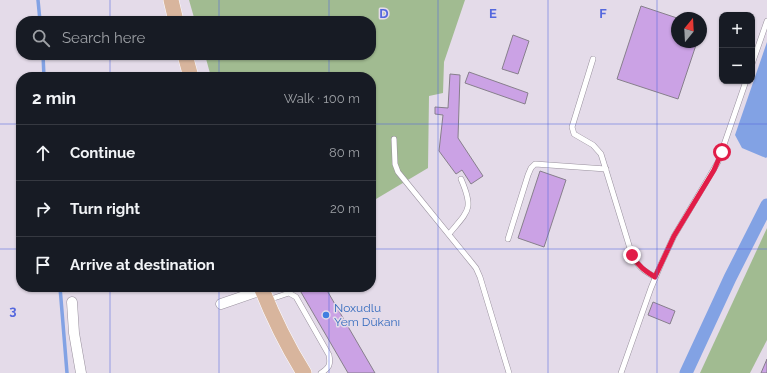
<!DOCTYPE html>
<html lang="en">
<head>
<meta charset="utf-8">
<style>
	:root { --surface:#171b24; --page:#20242c; --text:#f1f3f6; --muted:#9ea1a6; --line:#363941 }
	body { margin:0; font-family:Raleway,sans-serif; background:var(--page); color:var(--text) }
	.controls { position:absolute; right:12px; top:12px; display:grid; overflow:hidden; border-radius:8px; box-shadow:0 1px 3px #0004 }
	.controls button { width:36px; height:36px; display:grid; place-items:center; padding:0; border:0; border-bottom:1px solid var(--line); background:var(--surface); color:var(--text); font:20px sans-serif }
	.compass { position:absolute; left:671px; top:12px; width:36px; height:36px; border-radius:50%; background:var(--surface); box-shadow:0 1px 3px #0004; rotate:18deg }
	.stop { position:absolute; width:12px; height:12px; margin:-9px; border:3px solid #e11d48; border-radius:50%; background:#fff }
	.stop.end { background:#e11d48; border-color:#fff; box-shadow:0 1px 4px #0008 }
	.list { margin:0; padding:0; list-style:none }
	h2 { display:flex; justify-content:space-between; align-items:center; height:52px; margin:0; padding:0 16px; font-size:17px }
	h2 small { font-size:13px; font-weight:400; color:var(--muted) }
	.list li { display:grid; grid-template-columns:26px 1fr auto; gap:12px; align-items:center; box-sizing:border-box; height:56px; padding:0 16px; border-top:1px solid var(--line) }
	.list b { display:block; font-size:15px; white-space:nowrap }
	.list em { font-size:13px; font-style:normal; color:var(--muted) }
	.icon { flex:none; width:22px; height:22px; fill:none; stroke:currentColor; stroke-width:2; stroke-linecap:round; stroke-linejoin:round }
	.map { position:relative; flex:none; width:767px; height:373px; overflow:hidden }
	.search { position:absolute; background:var(--surface); box-shadow:0 1px 3px #0004; left:16px; top:16px; width:360px; height:44px; display:flex; align-items:center; gap:10px; box-sizing:border-box; padding:0 14px; border-radius:16px; color:var(--muted); font-size:15px }
	.panel { position:absolute; background:var(--surface); box-shadow:0 1px 3px #0004; left:16px; top:72px; width:360px; height:220px; border-radius:16px }
	.map>svg:first-child { display:block }
	.green { fill:#a1bb91 }
	.water { fill:#82a2e4 }
	.lines { fill:none; stroke-linecap:round; stroke-linejoin:round }
	.stream { stroke:#82a2e4; stroke-width:3.5 }
	.canal { stroke:#82a2e4; stroke-width:13 }
	.building { fill:#cba2e5; stroke:#877f8c }
	.service-casing { stroke:#99919e; stroke-width:6 }
	.minor-casing { stroke:#99919e; stroke-width:11 }
	.primary-casing { stroke:#fff; stroke-width:16 }
	.service { stroke:#fff; stroke-width:5 }
	.minor { stroke:#fff; stroke-width:10 }
	.primary { stroke:#d8b59d; stroke-width:15 }
	.route { stroke:#e11d48; stroke-width:5 }
	.grid { fill:none; stroke:#5568de; stroke-width:1; stroke-opacity:0.55 }
	.shop-dot { fill:#3f7fe0; stroke:#e4dbe9; stroke-width:1.5 }
	.labels { text-anchor:middle; stroke-width:3; stroke-linejoin:round; paint-order:stroke }
	.shop-label { font-size:12px; fill:#366cbe; stroke:#e4dbe9; text-anchor:start }
	.grid-label { font-size:13px; text-anchor:middle; font-weight:bold; fill:#5568de; stroke:#e4dbe9; stroke-width:3; stroke-linejoin:round; paint-order:stroke }
</style>
</head>
<body>
<div class="map">
<svg width="767" height="373" viewBox="0 0 767 373">
	<rect width="100%" height="100%" fill="#e4dbe9"/>
	<g class="green">
		<path d="M189 0H465L444 62 443 93 429 96 428 168 371 202V77H211L205 55H371V21H195Z"/>
		<path d="M767 228V340L750 373H700Z"/>
	</g>
	<path class="water" d="M767 42V157L766 158 742 148 735 135Z"/>
	<g class="lines">
		<g class="stream">
			<path d="M38 0 40 21"/>
			<path d="M43 55 44 77"/>
			<path d="M60 287 67 373"/>
		</g>
		<path class="canal" d="M686 373 730 278 767 205"/>
	</g>
	<g class="building">
		<path d="M641 6 677 18V42H697L678 99 617 79Z"/>
		<path d="M513 35 529 41 518 74 502 69Z"/>
		<path d="M469 72 528 93 525 104 465 83Z"/>
		<path d="M450 74 460 75 458 138 483 176 471 184 462 170 456 174 439 151 443 115 435 114V107L448 108Z"/>
		<path d="M540 171 566 180 544 247 518 238Z"/>
		<path d="M298 287H325L375 373H348Z"/>
		<path d="M653 302 675 311 670 324 648 315Z"/>
		<path d="M767 359V373H761Z"/>
	</g>
	<g class="lines">
		<defs>
			<g id="service">
				<path d="M593 59 572 127 574 134 593 145 601 154 632 255C638 267 644 271 655 277"/>
				<path d="M752 64 767 21"/>
				<path d="M394 139 395 164 398 172 476 268 480 277 509 373"/>
				<path d="M449 234C469 210 474 209 461 179"/>
				<path d="M508 239 528 175 531 168 535 164 606 169"/>
				<path d="M268 300 289 293 296 297 329 355C331 365 329 368 321 373"/>
				<path d="M621 373 651 288 661 264 674 236 718 162 746 81"/>
			</g>
			<g id="minor">
				<path d="M72 302 74 333 81 373"/>
				<path d="M221 304 262 290"/>
			</g>
			<g id="primary">
				<path d="M171 0 176 21"/>
				<path d="M185 55 191 77"/>
				<path d="M261 287C273 317 287 346 304 373"/>
			</g>
		</defs>
		<use href="#service" class="service-casing"/>
		<use href="#minor" class="minor-casing"/>
		<use href="#primary" class="primary-casing"/>
		<use href="#service" class="service"/>
		<use href="#minor" class="minor"/>
		<use href="#primary" class="primary"/>
	</g>
	<g class="lines">
		<path class="route" d="M632 255C638 266 645 271 655 277L674 236 714 170 722 152"/>
	</g>
	<path class="grid" d="M110 0V21M219 0V21M329 0V21M438 0V373M548 0V373M657 0V373M110 55V77M219 55V77M329 55V77M0 124H21M371 124H767M0 249H21M371 249H767M110 287V373M219 287V373M329 287V373"/>
	<circle class="shop-dot" cx="326" cy="315" r="4"/>
	<g class="labels">
		<g class="shop-label">
			<text x="334" y="312">Noxudlu<tspan x="334" dy="14">Yem Dükanı</tspan></text>
		</g>
	</g>
	<g class="grid-label">
		<text x="384" y="18">D</text>
		<text x="493" y="18">E</text>
		<text x="603" y="18">F</text>
		<text x="13" y="315">3</text>
	</g>
</svg>
<div class="controls">
<button>+</button>
<button>−</button>
</div>
<svg class="compass" viewBox="-18 -18 36 36"><path d="M0-13l5 13h-10z" fill="#e53935"/><path d="M0 13l5-13h-10z" fill="#9ea1a6"/></svg>
<div class="stop" style="left:722px;top:152px"></div>
<div class="stop end" style="left:632px;top:255px"></div>
<div class="search"><svg class="icon" aria-label="search" viewBox="0 0 24 24"><circle cx="10" cy="10" r="6"/><path d="M15 15l6 6"/></svg>Search here</div>
<section class="panel">
<h2>2 min<small>Walk · 100 m</small></h2>
<ul class="list">
<li><svg class="icon" aria-label="ahead" viewBox="0 0 24 24"><path d="M12 20V5M6 11l6-6 6 6"/></svg><div><b>Continue</b></div><em>80 m</em></li>
<li><svg class="icon" aria-label="right" viewBox="0 0 24 24"><path d="M7 20v-9h11M14 6l5 5-5 5"/></svg><div><b>Turn right</b></div><em>20 m</em></li>
<li><svg class="icon" aria-label="arrive" viewBox="0 0 24 24"><path d="M6 21V4h12l-3 4 3 4H6"/></svg><div><b>Arrive at destination</b></div></li>
</ul>
</section>
</div>
</body>
</html>
